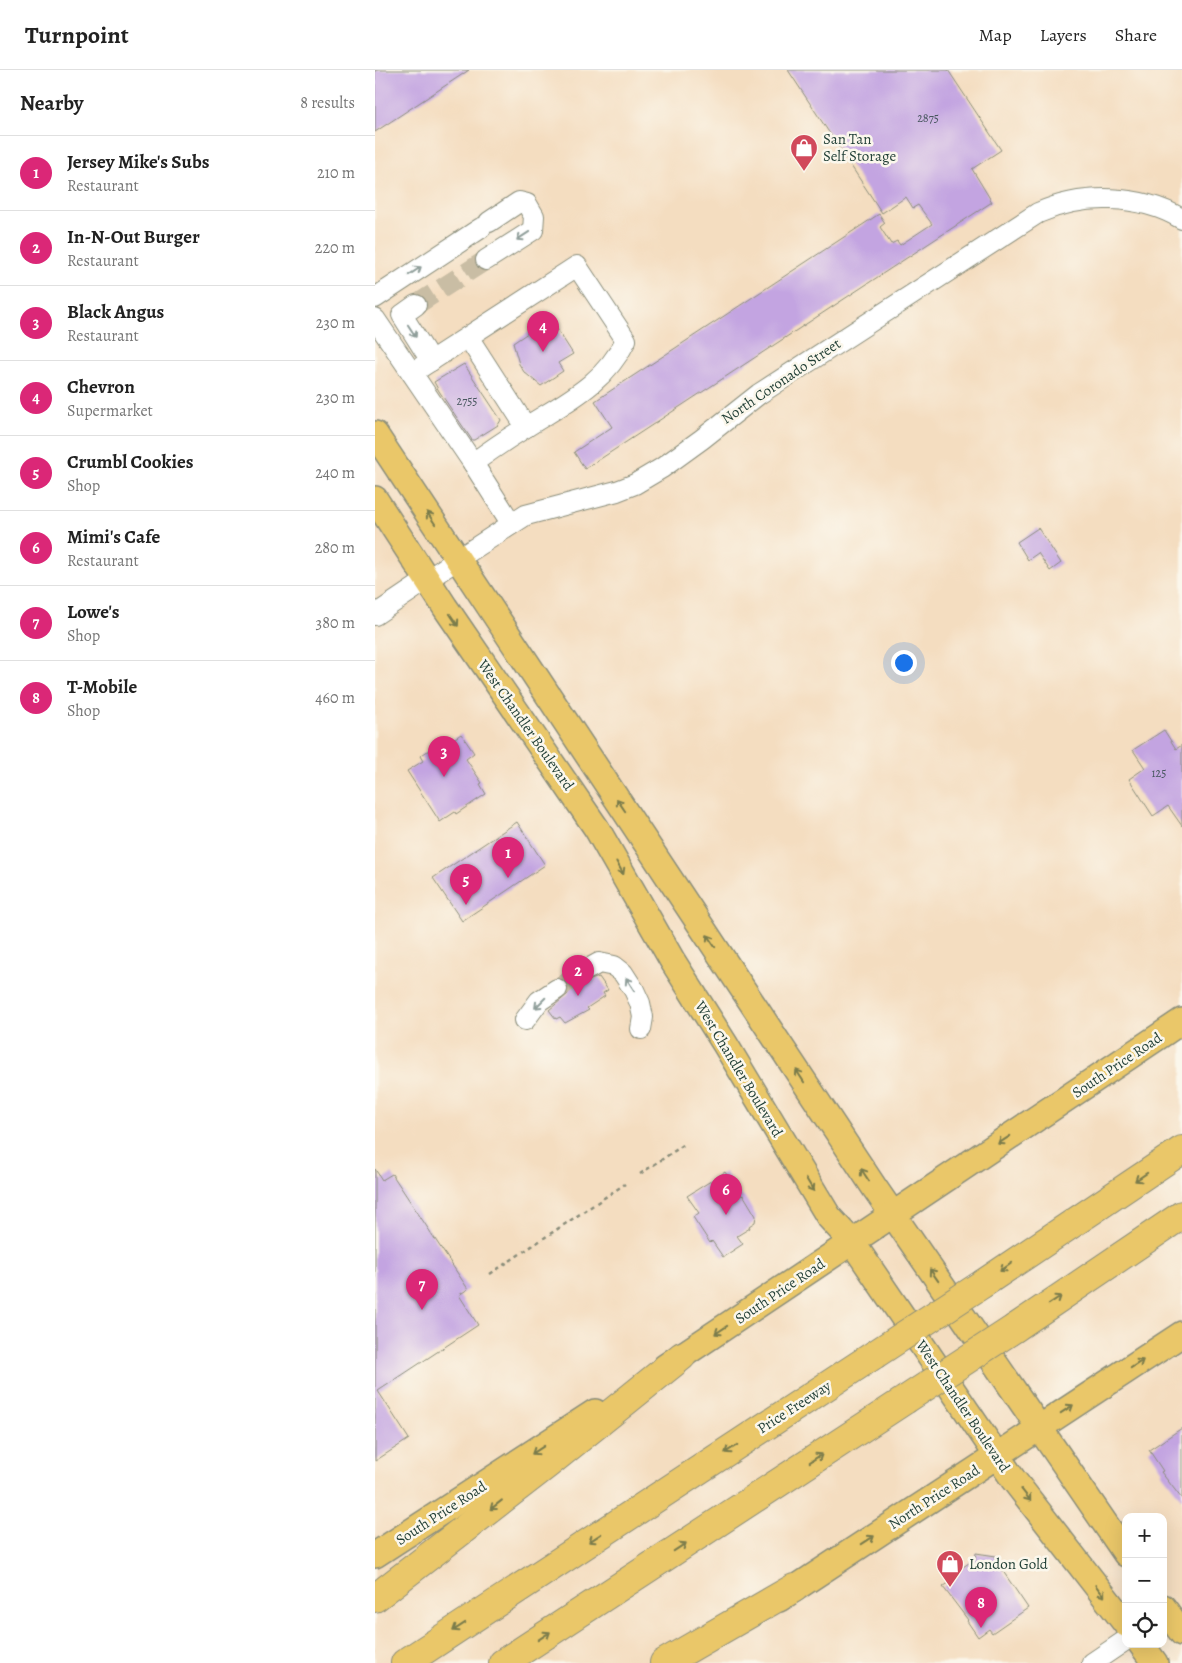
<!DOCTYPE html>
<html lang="en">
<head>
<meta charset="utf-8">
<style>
	:root { --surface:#fff; --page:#f6f6f6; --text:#222; --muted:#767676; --line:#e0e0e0; --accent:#db2777 }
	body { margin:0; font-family:Alegreya,serif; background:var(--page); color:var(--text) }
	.controls { position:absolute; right:15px; bottom:15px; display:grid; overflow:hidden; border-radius:10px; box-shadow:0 5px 20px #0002 }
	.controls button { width:45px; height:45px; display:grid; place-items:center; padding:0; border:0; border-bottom:1px solid var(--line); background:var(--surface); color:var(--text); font:25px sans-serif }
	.you { position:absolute; left:528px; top:592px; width:18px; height:18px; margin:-12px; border:4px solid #fff; border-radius:50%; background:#1a73e8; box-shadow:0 0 0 8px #1a73e833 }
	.badge { display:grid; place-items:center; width:32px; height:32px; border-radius:50%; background:var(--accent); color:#fff; font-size:16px; font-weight:700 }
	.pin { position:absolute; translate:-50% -41px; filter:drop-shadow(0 1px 2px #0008) }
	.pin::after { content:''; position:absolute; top:26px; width:18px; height:15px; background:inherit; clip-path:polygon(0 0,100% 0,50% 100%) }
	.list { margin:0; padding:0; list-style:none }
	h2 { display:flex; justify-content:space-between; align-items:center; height:65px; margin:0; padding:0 20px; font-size:21px }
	h2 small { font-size:16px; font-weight:400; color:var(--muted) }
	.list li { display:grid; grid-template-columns:32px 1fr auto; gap:15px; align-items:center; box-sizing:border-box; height:75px; padding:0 20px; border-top:1px solid var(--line) }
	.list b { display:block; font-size:19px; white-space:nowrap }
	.list p { margin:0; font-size:16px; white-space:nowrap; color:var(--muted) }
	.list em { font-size:16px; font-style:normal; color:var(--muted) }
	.icon { flex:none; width:28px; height:28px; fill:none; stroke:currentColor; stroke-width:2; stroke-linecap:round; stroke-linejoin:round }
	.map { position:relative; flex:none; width:807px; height:1593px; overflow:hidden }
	header { display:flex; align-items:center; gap:30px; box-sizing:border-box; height:70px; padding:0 25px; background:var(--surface); border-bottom:1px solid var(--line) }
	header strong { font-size:24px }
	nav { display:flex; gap:28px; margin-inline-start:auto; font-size:18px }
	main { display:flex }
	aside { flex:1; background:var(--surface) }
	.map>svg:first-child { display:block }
	.building { fill:#c3a4e1 }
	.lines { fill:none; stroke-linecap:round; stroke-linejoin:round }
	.minor-tunnel { stroke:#c9bda4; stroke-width:20; stroke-dasharray:20 10; stroke-linecap:butt }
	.minor-casing { stroke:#8a8d7a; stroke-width:22 }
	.major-casing { stroke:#8a8d7a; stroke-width:28 }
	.highway-casing { stroke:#8a8d7a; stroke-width:30 }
	.path { stroke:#8a8d7a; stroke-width:2.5; stroke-dasharray:4 4; stroke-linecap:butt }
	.minor { stroke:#fff; stroke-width:20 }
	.major { stroke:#eac769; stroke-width:25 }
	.highway { stroke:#eac769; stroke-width:28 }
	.highway-bridge-casing { stroke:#8a8d7a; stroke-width:30; stroke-linecap:butt }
	.highway-bridge { stroke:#eac769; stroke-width:28 }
	.oneway { stroke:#8f9e9a }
	.oneway2 { stroke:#7a7b4c }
	.labels { text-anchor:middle; stroke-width:5; stroke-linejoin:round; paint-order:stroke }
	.number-label { font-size:12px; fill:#48575f }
	.poi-label { font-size:15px; fill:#1f3d34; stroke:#fbf7ec; text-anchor:start }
	.street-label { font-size:15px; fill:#1f3d34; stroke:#fbf7ec }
</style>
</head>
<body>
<header>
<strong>Turnpoint</strong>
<nav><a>Map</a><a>Layers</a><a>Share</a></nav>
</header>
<main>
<aside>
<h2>Nearby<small>8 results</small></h2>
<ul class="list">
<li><span class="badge">1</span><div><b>Jersey Mike's Subs</b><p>Restaurant</p></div><em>210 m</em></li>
<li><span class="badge">2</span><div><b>In-N-Out Burger</b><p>Restaurant</p></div><em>220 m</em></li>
<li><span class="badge">3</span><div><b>Black Angus</b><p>Restaurant</p></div><em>230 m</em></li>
<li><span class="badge">4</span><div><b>Chevron</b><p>Supermarket</p></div><em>230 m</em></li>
<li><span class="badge">5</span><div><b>Crumbl Cookies</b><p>Shop</p></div><em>240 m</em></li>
<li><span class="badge">6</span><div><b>Mimi's Cafe</b><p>Restaurant</p></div><em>280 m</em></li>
<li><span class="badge">7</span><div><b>Lowe's</b><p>Shop</p></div><em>380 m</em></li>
<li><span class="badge">8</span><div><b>T-Mobile</b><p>Shop</p></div><em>460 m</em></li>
</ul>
</aside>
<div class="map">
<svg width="807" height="1593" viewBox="0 0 807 1593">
	<rect width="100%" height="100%" fill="#fbf7ec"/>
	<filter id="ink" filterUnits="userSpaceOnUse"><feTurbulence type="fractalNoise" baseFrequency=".02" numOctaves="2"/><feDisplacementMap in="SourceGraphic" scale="10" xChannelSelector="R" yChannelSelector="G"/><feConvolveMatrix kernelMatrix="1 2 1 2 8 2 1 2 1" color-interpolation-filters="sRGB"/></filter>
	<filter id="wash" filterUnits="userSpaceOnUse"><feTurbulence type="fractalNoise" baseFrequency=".0096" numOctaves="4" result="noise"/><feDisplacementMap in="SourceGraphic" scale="20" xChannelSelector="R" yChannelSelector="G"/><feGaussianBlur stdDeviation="1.12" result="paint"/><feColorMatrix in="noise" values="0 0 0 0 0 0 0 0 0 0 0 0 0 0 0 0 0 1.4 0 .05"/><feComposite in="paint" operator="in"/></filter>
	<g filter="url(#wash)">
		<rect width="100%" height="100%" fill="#f4ddc0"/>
		<g id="blocks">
			<g class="building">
				<path d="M0 0H94L0 62Z"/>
				<path d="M413 0H573L626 80 597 99 617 132 210 399 199 382 237 357 220 331 504 144 510 153 505 157 516 174 522 171 525 175 557 154 543 135 538 138 531 127 507 143Z"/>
				<path d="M175 248 198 284 183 293 188 301 166 316 149 302 144 294 138 273Z"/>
				<path d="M89 294 126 350 123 355 99 370H97L64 321 59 312Z"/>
				<path d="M663 458 686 493 675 501 663 483 653 490 642 472Z"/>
				<path d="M789 660 801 679 807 675V756L793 736 778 746 754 709 770 698 758 680Z"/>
				<path d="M86 664 99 683 91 689 107 713 105 714 111 724 81 744 80 742 65 752 32 701 48 691 45 686 68 671 70 675Z"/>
				<path d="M142 752 170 795 87 851 58 808Z"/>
				<path d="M201 898 203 905 207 909 213 911 224 907 233 920 228 923 230 926 212 938 214 940 190 953 185 947 181 949 174 940 193 924 194 919 192 913 185 908Z"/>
				<path d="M0 1099 7 1110 17 1104 93 1219 84 1225 103 1255 3 1321 34 1369 0 1391Z"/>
				<path d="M350 1102 366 1125 369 1126 381 1146 380 1152 374 1156 375 1158 362 1166 368 1174 348 1187 337 1171 335 1173 318 1147 324 1143 312 1126Z"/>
				<path d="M807 1358V1429L786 1402 788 1401 774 1380Z"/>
				<path d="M601 1483 621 1486V1491L653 1538 617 1563 614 1559 603 1567 592 1551 593 1550 568 1517 579 1509 576 1505 600 1489Z"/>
			</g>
		</g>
	</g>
	<g filter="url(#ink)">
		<use href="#blocks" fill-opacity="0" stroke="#8a8d7a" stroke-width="1"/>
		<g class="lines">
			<g class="minor-tunnel">
				<path d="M41 235 111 190"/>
				<path d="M182 919 213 899"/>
			</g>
			<defs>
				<g id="minor">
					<path d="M111 190 158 160 159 146 152 134 144 132 114 152"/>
					<path d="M0 228 106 158"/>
					<path d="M41 235 27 245 56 291"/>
					<path d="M0 249 96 390 136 453"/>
					<path d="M93 267 151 357"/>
					<path d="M37 303 202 196 251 270C228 317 186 334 145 361 129 371 113 382 98 393"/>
					<path d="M0 545 83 489 151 445 242 421 260 414 287 398 327 369 384 324 663 143C708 123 765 124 807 149"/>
					<path d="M213 899 224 893 239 896 248 903 259 920 265 933 268 947 266 959"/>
					<path d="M150 950 164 931 182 919"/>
					<path d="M717 1593 751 1570"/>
				</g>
				<g id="major">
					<path d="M0 364 499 1117 751 1484"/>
					<path d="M0 429 70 537 222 759 297 890 350 974 454 1147 477 1172 638 1409 751 1554"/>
					<path d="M290 1297 807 951"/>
					<path d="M0 1485 220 1342"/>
					<path d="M404 1529 807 1264"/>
					<path d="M788 1537 807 1563"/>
					<path d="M766 1574 780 1593"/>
				</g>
				<g id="highway">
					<path d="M609 1213 807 1080"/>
					<path d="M640 1258 807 1145"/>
					<path d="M0 1528 173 1394 307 1286"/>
					<path d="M30 1593 499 1285"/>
					<path d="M128 1593 530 1330"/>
					<path d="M289 1593 419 1518"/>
				</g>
			</defs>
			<use href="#minor" class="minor-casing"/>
			<use href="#major" class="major-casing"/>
			<use href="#highway" class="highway-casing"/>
			<g class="path">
				<path d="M265 1104 310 1074"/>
				<path d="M115 1204 250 1114"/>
			</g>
			<use href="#minor" class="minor"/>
			<use href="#major" class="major"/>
			<use href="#highway" class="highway"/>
			<defs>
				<g id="highway-bridge">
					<path d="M499 1285 609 1213"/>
					<path d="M530 1330 640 1258"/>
				</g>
			</defs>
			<use href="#highway-bridge" class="highway-bridge-casing"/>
			<use href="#highway-bridge" class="highway-bridge"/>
		</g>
		<defs><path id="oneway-shaft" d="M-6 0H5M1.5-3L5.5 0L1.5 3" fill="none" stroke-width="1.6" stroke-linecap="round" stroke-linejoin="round" transform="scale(1.25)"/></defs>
		<g class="oneway">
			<use href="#oneway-shaft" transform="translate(148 166) rotate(147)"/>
			<use href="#oneway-shaft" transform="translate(40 201) rotate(-34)"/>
			<use href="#oneway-shaft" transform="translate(37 261) rotate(57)"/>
			<use href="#oneway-shaft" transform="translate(255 914) rotate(-123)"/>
			<use href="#oneway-shaft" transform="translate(165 933) rotate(135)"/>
		</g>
		<g class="oneway2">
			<use href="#oneway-shaft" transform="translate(56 448) rotate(-124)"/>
			<use href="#oneway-shaft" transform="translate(79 550) rotate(56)"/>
			<use href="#oneway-shaft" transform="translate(246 735) rotate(-124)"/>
			<use href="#oneway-shaft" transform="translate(245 798) rotate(61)"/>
			<use href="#oneway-shaft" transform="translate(336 871) rotate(-124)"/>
			<use href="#oneway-shaft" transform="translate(425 1006) rotate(-123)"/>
			<use href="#oneway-shaft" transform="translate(629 1070) rotate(147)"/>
			<use href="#oneway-shaft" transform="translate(490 1105) rotate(-123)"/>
			<use href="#oneway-shaft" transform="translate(766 1107) rotate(146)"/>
			<use href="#oneway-shaft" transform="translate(435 1115) rotate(59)"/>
			<use href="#oneway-shaft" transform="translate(631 1197) rotate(145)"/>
			<use href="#oneway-shaft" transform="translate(559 1205) rotate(-125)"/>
			<use href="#oneway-shaft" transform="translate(680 1230) rotate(-34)"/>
			<use href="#oneway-shaft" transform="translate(346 1260) rotate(146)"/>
			<use href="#oneway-shaft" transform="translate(762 1294) rotate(-33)"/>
			<use href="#oneway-shaft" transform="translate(692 1339) rotate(-33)"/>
			<use href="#oneway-shaft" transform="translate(356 1379) rotate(147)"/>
			<use href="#oneway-shaft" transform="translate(163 1380) rotate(147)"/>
			<use href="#oneway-shaft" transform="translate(441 1388) rotate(-33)"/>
			<use href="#oneway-shaft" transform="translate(651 1425) rotate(52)"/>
			<use href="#oneway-shaft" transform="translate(121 1435) rotate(142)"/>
			<use href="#oneway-shaft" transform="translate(220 1468) rotate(147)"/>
			<use href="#oneway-shaft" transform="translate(493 1470) rotate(-33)"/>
			<use href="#oneway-shaft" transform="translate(305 1477) rotate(-33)"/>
			<use href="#oneway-shaft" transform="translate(725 1521) rotate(52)"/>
			<use href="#oneway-shaft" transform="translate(84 1557) rotate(147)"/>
			<use href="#oneway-shaft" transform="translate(169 1566) rotate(-33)"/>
		</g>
	</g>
	<defs>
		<symbol id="shop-pin" viewBox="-11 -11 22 30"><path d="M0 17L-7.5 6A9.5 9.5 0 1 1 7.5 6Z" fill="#d1495b" stroke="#fbf7ec"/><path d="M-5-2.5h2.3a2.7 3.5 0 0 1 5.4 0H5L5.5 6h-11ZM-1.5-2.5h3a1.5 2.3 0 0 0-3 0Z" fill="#fff"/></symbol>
	</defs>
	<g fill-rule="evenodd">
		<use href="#shop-pin" x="413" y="62" width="32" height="43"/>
		<use href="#shop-pin" x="559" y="1478" width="32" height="43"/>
	</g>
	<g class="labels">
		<g class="number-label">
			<text x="553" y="52">2875</text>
			<text x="92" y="335">2755</text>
			<text x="784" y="707">125</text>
		</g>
		<g class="poi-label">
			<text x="448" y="74">San Tan<tspan x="448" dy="17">Self Storage</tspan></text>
			<text x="594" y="1499">London Gold</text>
		</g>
		<g class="street-label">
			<text transform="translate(406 311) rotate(-34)" y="5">North Coronado Street</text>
			<text transform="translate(151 655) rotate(55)" y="5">West Chandler Boulevard</text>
			<text transform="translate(742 995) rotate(-34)" y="5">South Price Road</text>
			<text transform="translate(364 999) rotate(59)" y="5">West Chandler Boulevard</text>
			<text transform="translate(405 1221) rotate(-34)" y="5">South Price Road</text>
			<text transform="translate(588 1336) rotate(56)" y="5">West Chandler Boulevard</text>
			<text transform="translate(419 1337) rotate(-33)" y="5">Price Freeway</text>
			<text transform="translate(559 1427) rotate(-33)" y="5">North Price Road</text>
			<text transform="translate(66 1443) rotate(-33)" y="5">South Price Road</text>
		</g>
	</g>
</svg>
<div class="controls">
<button>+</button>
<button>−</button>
<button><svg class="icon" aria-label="locate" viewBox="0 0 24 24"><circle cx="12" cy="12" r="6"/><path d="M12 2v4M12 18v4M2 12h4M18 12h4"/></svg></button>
</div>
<div class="you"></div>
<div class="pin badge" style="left:133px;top:808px">1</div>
<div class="pin badge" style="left:203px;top:926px">2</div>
<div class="pin badge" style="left:69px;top:707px">3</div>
<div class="pin badge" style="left:168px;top:282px">4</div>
<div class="pin badge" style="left:91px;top:835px">5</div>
<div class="pin badge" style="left:351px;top:1145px">6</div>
<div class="pin badge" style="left:47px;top:1240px">7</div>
<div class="pin badge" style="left:606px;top:1558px">8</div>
</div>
</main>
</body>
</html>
